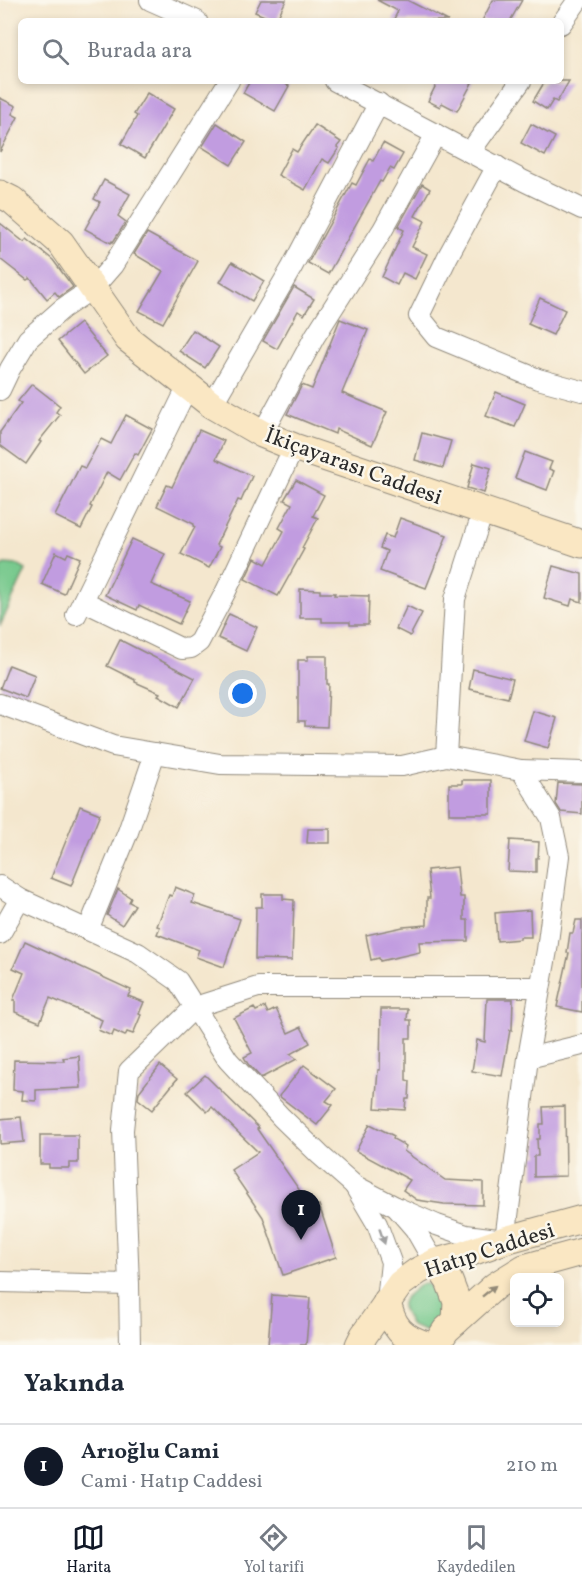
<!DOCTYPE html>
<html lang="tr">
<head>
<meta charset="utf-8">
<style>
	:root { --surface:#fff; --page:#f2f2f3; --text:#1f2937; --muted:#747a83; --line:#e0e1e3; --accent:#111827 }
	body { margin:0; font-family:Vollkorn,serif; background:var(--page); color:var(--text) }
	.controls { position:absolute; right:18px; bottom:18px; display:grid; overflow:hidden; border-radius:9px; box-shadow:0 3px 9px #0003 }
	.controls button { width:54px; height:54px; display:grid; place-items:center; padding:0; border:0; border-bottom:2px solid var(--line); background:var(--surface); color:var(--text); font:30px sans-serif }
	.you { position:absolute; left:243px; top:694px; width:21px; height:21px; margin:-15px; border:4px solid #fff; border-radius:50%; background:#1a73e8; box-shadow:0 0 0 9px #1a73e833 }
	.badge { display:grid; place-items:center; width:39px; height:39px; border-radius:50%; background:var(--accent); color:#fff; font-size:20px; font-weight:700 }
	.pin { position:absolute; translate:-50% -50px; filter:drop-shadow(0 2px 3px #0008) }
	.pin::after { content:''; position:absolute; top:32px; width:21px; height:18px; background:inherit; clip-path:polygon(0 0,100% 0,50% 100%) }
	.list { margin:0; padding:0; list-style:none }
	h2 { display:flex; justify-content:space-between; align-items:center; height:78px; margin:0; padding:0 24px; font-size:26px }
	h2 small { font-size:20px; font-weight:400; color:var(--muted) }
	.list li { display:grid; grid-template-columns:39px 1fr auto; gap:18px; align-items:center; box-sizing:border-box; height:84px; padding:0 24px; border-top:2px solid var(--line) }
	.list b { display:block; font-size:22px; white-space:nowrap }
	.list p { margin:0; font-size:20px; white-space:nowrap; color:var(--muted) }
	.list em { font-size:20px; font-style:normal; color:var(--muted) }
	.icon { flex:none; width:33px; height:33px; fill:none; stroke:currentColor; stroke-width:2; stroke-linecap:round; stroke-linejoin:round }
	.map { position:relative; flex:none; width:582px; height:1345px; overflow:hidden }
	.search { position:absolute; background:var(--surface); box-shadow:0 3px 9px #0003; left:18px; right:18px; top:18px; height:66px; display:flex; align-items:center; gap:15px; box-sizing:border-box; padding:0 21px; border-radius:9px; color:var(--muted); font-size:22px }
	.sheet { height:162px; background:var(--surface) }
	nav { display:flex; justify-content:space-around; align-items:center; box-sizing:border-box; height:84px; border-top:2px solid var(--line); background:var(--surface); font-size:16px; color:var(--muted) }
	nav a { display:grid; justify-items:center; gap:3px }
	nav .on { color:var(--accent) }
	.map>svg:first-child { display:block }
	.green { fill:#74c88b; stroke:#507a5b; stroke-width:1.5 }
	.building { fill:#c19ce0 }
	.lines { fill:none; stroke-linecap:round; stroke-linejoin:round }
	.street-casing { stroke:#90897c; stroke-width:22 }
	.secondary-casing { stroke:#90897c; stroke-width:29 }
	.street { stroke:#fff; stroke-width:20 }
	.secondary { stroke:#fae7c3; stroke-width:27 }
	.oneway { fill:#a0a0a0 }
	.oneway2 { fill:#928977 }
	.labels { text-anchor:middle; stroke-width:5; stroke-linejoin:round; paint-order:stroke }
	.street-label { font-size:22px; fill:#2b2b2b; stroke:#fbf7ec }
</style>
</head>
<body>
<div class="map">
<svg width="582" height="1345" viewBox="0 0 582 1345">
	<rect width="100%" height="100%" fill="#fbf7ec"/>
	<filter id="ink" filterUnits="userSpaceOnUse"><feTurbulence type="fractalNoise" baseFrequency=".0167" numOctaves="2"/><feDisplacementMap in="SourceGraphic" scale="12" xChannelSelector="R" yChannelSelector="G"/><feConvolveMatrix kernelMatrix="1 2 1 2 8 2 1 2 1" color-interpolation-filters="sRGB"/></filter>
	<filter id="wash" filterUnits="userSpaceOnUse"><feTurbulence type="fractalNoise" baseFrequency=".008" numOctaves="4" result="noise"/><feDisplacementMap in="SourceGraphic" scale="24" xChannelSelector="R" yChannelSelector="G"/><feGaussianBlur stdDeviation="1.35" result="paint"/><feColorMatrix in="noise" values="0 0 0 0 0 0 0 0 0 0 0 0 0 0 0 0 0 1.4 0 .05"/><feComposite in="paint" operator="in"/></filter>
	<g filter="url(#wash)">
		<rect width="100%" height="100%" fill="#f4e7ce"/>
		<g class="green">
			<path d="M5 564 18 565 26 570 0 626V568Z"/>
			<path d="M421 1284C439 1284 442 1291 448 1307L432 1330 425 1331 411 1326C397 1300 398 1303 421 1284Z"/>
		</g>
		<g id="blocks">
			<g class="building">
				<path d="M261 0H286L276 21 255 12Z"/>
				<path d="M377 0H407L448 21H393L398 11Z"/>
				<path d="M493 0H522L510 21H482Z"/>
				<path d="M250 81H281L289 86 275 111 243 93Z"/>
				<path d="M438 81H473L457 111 442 103 440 107 428 101Z"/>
				<path d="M545 81H569L557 102 553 100 547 110 533 101Z"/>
				<path d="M147 93 174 109 145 158 121 144 137 116 134 114Z"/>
				<path d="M0 98 16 106 12 114 18 117 0 152Z"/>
				<path d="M217 123 246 142 231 165 202 147Z"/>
				<path d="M531 124 555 137 545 156 521 143Z"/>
				<path d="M315 125 341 142 337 147 339 148 329 163 322 159 305 190 278 175 292 149 297 152Z"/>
				<path d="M383 143 403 154 394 170 390 168 382 182 380 181 328 274 308 263 352 183 356 185 370 159 373 161Z"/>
				<path d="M104 180 130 194 118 216 126 222 113 242 112 241 111 243 85 229 100 202 94 199Z"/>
				<path d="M422 184 430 189 415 216 425 221 412 247 427 254 415 279 403 273 397 285 382 277 404 230 398 227Z"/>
				<path d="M0 223 24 242 27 239 53 260 73 287 59 297 55 292 47 299 30 278 27 280 0 259Z"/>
				<path d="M147 233 198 261 163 323 139 311 163 271 134 254Z"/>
				<path d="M232 262 264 281 252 301 220 282Z"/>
				<path d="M294 287 314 299 304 315 298 311 277 349 263 341Z"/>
				<path d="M540 298 565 310 553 335 528 324Z"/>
				<path d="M340 319 368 330 342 393 387 412 372 445 336 429 335 434 287 414 302 385 312 389Z"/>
				<path d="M80 323 107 356 84 374 58 341Z"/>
				<path d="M193 330 219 347 205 368 179 351Z"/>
				<path d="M32 384 60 406 56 412 60 415 39 441 41 442 26 464 0 445V432L21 403 18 401Z"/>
				<path d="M496 392 525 404 515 427 486 416Z"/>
				<path d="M126 415 152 429 138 455 135 453 120 480 107 472 90 506 92 507 81 529 55 516 80 466 85 468 101 439 111 444Z"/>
				<path d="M199 430 224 441 216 459 252 476 241 501 238 500 216 545 220 547 209 568 181 554 195 527 193 526 194 524 157 506 167 485 172 487Z"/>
				<path d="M422 433 451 441 443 468 415 460Z"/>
				<path d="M525 452 552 462 549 469 554 471 547 490 515 478Z"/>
				<path d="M474 463 491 468 484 493 467 488Z"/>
				<path d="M296 480 324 495 313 516 318 518 302 548 304 549 278 596 245 579 255 558 266 564 284 531 279 528 292 504 284 500Z"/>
				<path d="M400 518 447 535 426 588 380 571 387 551 380 548 385 535 393 538Z"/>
				<path d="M132 539 165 554 151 584 190 601 179 624 139 605 137 610 105 595Z"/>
				<path d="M56 552 66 557 68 553 80 558 64 594 42 584Z"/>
				<path d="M553 566 582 574V602L572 599 570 606 544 598Z"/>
				<path d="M300 589 320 590V593H335L334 595 369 596 368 625H350V622H322V618H300Z"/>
				<path d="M407 606 422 613 410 636 396 629Z"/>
				<path d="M229 614 257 627 246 651 218 638Z"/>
				<path d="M120 640 195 678 179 707 158 695 160 693 135 682V680L107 666Z"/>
				<path d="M308 656H327V684H329L327 727 305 726V721H298V660H308Z"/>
				<path d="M9 665 35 675 26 698 0 688Z"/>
				<path d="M473 669 513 679 508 698 469 689Z"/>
				<path d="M533 711 557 718 548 748 524 741Z"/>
				<path d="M462 780H491V814H449V784H462Z"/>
				<path d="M558 783 582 784V814L561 812 556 804Z"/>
				<path d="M80 806 100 814 71 886 51 878Z"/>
				<path d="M308 829H330V843H307Z"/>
				<path d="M510 840 539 842 538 858H536V872L508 871Z"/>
				<path d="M457 867 460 897H464V920H468V941L419 942 420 952 380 961 379 958 371 960 366 935 403 927 427 925V898H430L427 870Z"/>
				<path d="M175 887 195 895 192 903 240 919 224 967 196 957 199 950 157 934 160 927 157 926 169 895 172 896Z"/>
				<path d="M118 889 131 898 129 902 135 905 122 925 107 915Z"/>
				<path d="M262 894H283V899L294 900 292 960 255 959 256 907H262Z"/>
				<path d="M530 910 531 937H520V939L497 941 495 913Z"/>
				<path d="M576 920H582V1012L557 1007 569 953H567L570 933H573Z"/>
				<path d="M25 941 131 990 128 996 144 1002 139 1014 141 1015 133 1034 127 1032 125 1036 114 1031 112 1036 98 1030 102 1020 50 998 40 1022 15 1012V1000H13L24 973 13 968Z"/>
				<path d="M487 999H513L512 1030H510L502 1076 472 1071 477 1040 485 1042Z"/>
				<path d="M265 1007 268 1013 276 1009 288 1033 301 1027 310 1043 290 1054 297 1059 261 1078 248 1064 244 1057 252 1053 234 1018 254 1008 256 1011Z"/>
				<path d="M381 1009H408L407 1020H411V1038H406V1080L410 1081 409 1099H406L405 1110 375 1108 378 1070H380Z"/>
				<path d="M79 1056 81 1088 36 1090V1101L22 1100 23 1091 13 1090 14 1060 64 1061 63 1058Z"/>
				<path d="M160 1065 177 1079 152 1110 138 1099 139 1092Z"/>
				<path d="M304 1065 336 1089 326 1101 333 1105 317 1125 279 1096Z"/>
				<path d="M205 1075 259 1128 257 1129 311 1207 319 1205 336 1257 283 1275 263 1217 231 1170 258 1152 212 1107 207 1112 187 1092Z"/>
				<path d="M565 1106 566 1176 534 1177V1156H538L537 1139H540V1124H544L543 1107Z"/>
				<path d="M21 1117 24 1142 0 1144V1119Z"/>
				<path d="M370 1124 394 1136 393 1139 406 1146 404 1151 445 1180 483 1182V1205L444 1204 417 1200 403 1190 410 1180 356 1151Z"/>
				<path d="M40 1135H78V1163H69V1168H49V1164H40Z"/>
				<path d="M272 1295 310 1298 306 1345H268Z"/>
			</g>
		</g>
	</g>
	<g filter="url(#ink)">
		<use href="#blocks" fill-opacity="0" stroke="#90897c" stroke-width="1.5"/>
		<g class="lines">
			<defs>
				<g id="street">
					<path d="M150 0 197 21"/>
					<path d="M561 24 578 0"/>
					<path d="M335 81 524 181 582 209"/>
					<path d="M470 152 521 81"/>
					<path d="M497 166 448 256 419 316 436 337 538 379 582 391"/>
					<path d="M0 390 10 369 28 339 62 309 93 288 113 265 229 81"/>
					<path d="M212 405 292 267 379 103"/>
					<path d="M262 434 315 336 382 231 436 134"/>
					<path d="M83 601 182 649 191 648 199 642 226 591 294 447"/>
					<path d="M76 615 188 386"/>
					<path d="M0 704 113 746 220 764 402 766 446 756 521 770 551 818 559 856 547 950 528 1058 505 1240 466 1235 437 1225 396 1207"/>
					<path d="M446 756 455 599 483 511"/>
					<path d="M521 770 582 772"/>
					<path d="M0 886 20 899 138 953 178 981 228 1060 281 1117 320 1155 354 1185 396 1207 415 1229 427 1250 436 1262"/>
					<path d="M88 930 128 832 155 753"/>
					<path d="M0 934 20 899"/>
					<path d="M528 1058 582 1045"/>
					<path d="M354 1185 377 1224 391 1262 387 1301"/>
					<path d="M0 1282 129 1285 123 1130 129 1071 195 1007 258 987H539"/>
					<path d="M129 1285 130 1345"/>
				</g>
				<g id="secondary">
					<path d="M0 194 12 200 61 243 128 339 212 405 262 434 294 447 582 544"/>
					<path d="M436 1262 449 1281 457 1302 456 1321"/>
					<path d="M387 1301C392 1327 402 1338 427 1345"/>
					<path d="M359 1345 364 1335 400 1284 418 1271 436 1262 463 1255 505 1240 582 1219"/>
					<path d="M436 1345 446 1330 495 1286 524 1268 582 1252"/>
				</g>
			</defs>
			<use href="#street" class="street-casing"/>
			<use href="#secondary" class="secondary-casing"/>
			<use href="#street" class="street"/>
			<use href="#secondary" class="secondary"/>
		</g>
		<defs><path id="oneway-solid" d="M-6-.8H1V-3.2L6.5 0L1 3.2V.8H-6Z" transform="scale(1.5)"/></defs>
		<use class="oneway" href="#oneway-solid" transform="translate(382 1236) rotate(71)"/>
		<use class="oneway2" href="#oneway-solid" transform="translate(489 1291) rotate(-39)"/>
	</g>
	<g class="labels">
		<g class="street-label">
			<text transform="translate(354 465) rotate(20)" y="8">İkiçayarası Caddesi</text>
			<text transform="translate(489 1249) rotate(-18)" y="8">Hatıp Caddesi</text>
		</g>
	</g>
</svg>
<div class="controls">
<button><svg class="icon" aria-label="locate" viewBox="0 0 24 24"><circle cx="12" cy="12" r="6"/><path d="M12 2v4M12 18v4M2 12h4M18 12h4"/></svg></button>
</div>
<div class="you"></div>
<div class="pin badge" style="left:301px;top:1240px">1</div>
<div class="search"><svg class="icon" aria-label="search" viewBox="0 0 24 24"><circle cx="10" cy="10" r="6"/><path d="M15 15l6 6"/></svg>Burada ara</div>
</div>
<section class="sheet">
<h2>Yakında<small></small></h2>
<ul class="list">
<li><span class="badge">1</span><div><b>Arıoğlu Cami</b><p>Cami · Hatıp Caddesi</p></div><em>210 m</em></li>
</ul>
</section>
<nav>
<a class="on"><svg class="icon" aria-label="map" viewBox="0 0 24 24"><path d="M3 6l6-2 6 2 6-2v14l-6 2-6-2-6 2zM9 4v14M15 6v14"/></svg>Harita</a>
<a><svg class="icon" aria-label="directions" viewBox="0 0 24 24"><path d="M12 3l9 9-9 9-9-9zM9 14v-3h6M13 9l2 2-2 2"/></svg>Yol tarifi</a>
<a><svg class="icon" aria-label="saved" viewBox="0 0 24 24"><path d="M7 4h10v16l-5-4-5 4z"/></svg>Kaydedilen</a>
</nav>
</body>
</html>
